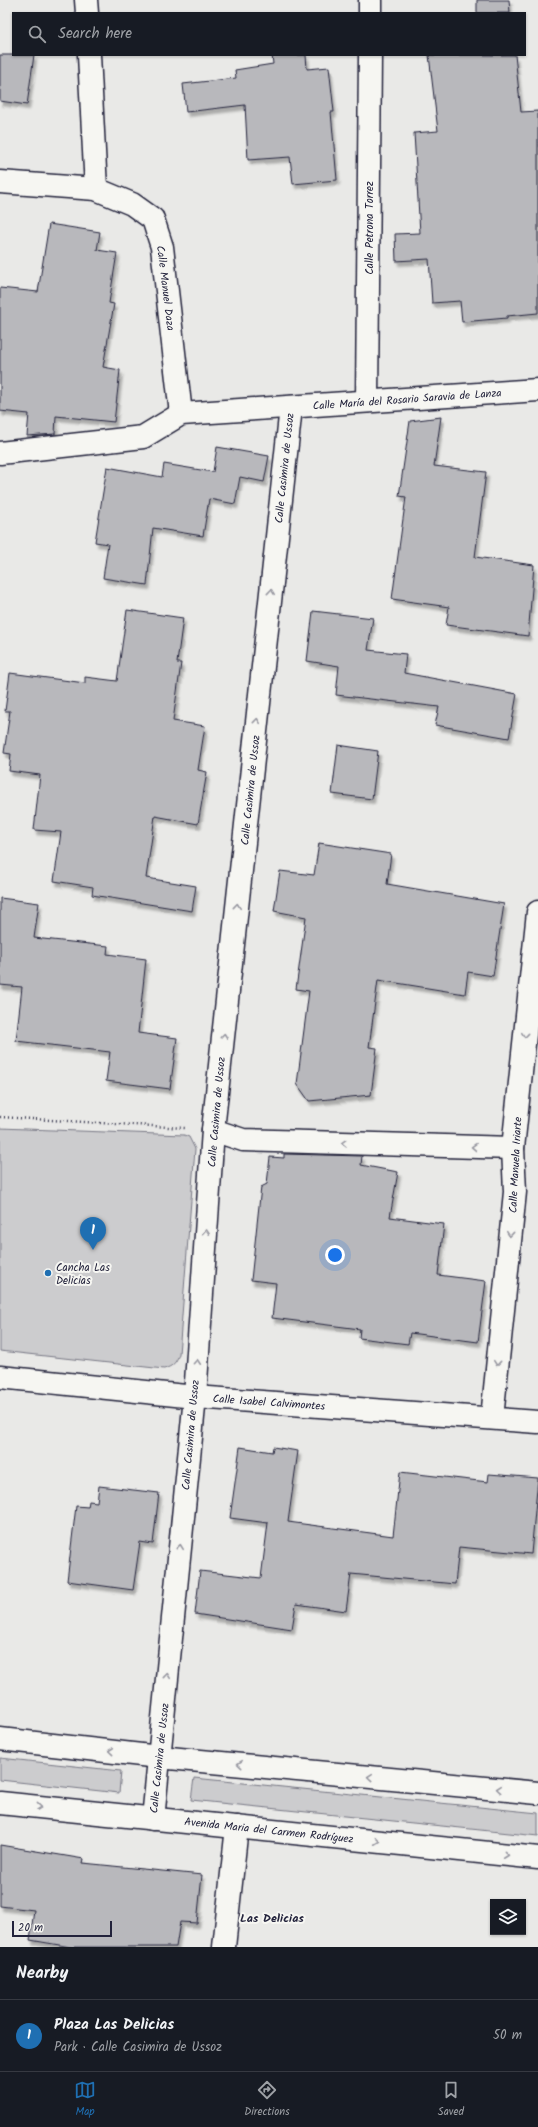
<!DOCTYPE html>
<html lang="en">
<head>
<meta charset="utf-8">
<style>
	:root { --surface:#171b24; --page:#20242c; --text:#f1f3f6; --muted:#9ea1a6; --line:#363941; --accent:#1f6fb2 }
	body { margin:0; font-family:Kalam,sans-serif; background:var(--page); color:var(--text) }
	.controls { position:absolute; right:12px; bottom:12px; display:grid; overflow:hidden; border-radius:0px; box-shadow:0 1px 3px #0004 }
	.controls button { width:36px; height:36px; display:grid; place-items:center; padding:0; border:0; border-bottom:1px solid var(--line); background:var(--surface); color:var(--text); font:20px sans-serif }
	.scale { position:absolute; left:12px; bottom:10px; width:100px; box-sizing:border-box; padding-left:4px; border:2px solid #22223b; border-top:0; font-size:11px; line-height:14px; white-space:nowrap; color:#22223b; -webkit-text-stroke:3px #f6f6f2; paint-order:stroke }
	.you { position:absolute; left:335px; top:1255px; width:14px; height:14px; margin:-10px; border:3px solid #fff; border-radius:50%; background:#1a73e8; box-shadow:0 0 0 6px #1a73e833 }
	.badge { display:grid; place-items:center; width:26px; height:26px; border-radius:50%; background:var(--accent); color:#fff; font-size:13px; font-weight:700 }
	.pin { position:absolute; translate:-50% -33px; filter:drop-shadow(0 1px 2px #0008) }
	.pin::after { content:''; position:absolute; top:21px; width:14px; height:12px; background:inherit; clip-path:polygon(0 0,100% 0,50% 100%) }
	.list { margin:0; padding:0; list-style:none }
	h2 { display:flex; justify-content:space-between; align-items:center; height:52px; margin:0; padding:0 16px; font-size:17px }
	h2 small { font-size:13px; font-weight:400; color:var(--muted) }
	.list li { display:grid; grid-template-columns:26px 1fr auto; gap:12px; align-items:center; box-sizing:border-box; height:72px; padding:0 16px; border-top:1px solid var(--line) }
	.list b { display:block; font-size:15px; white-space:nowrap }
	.list p { margin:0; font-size:13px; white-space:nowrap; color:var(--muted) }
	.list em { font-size:13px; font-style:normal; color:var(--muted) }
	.icon { flex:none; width:22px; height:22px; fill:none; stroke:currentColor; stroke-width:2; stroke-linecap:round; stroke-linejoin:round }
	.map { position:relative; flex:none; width:538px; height:1947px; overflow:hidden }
	.search { position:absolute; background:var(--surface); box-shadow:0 1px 3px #0004; left:12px; right:12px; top:12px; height:44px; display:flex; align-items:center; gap:10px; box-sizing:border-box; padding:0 14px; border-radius:0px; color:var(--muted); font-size:15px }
	.sheet { height:124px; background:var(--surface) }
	nav { display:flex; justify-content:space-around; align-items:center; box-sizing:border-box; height:56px; border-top:1px solid var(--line); background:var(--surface); font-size:11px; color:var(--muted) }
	nav a { display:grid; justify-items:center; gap:2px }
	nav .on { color:var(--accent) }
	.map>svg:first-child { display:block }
	.green { fill:#ccccce; stroke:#777784 }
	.building { fill:#b8b8bc; stroke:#22223b; filter:url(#shadow) }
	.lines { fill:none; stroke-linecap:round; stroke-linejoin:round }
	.minor-casing { stroke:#22223b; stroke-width:25 }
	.path { stroke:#22223b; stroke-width:2.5; stroke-dasharray:1 3; stroke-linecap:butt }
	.minor { stroke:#f6f6f2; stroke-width:22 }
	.oneway { stroke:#9797a0 }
	.poi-dot { fill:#1f6fb2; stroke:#f6f6f2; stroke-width:1.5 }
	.labels { text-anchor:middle; stroke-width:4; stroke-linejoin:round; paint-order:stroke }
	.street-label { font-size:11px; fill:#22223b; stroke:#f6f6f2 }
	.poi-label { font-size:11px; fill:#22223b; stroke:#f6f6f2; text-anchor:start }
	.neighbourhood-label { font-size:12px; font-weight:bold; fill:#22223b; stroke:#f6f6f2 }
</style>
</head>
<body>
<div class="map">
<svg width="538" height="1947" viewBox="0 0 538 1947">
	<defs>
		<filter id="shadow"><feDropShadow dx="2.5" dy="4.5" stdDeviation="1" flood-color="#0004"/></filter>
	</defs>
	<rect width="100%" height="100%" fill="#e9e9e7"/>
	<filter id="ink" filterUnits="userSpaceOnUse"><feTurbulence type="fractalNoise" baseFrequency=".025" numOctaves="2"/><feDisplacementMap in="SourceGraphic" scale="8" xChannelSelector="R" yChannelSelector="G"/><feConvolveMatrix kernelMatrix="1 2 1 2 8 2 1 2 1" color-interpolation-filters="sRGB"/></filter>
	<g filter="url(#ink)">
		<g class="green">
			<path d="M0 1128 184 1135 189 1137 195 1149 179 1354C176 1363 173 1366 164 1369L0 1351Z"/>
			<path d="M0 1758 121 1771 119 1793 0 1780Z"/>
			<path d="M194 1778 538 1813V1836L191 1800Z"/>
		</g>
		<g class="building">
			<path d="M477 0H509L510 13H477Z"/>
			<path d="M0 55H34L27 105 0 101Z"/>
			<path d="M272 55H306L307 69 329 67 334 112H331L337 180 293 184 290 157 248 160 245 105 186 112 183 84 236 78 235 70 273 64Z"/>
			<path d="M429 55H515L521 112 538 111V313L507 316V318L462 322 460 301 432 303 429 259 396 261 395 234 420 233 414 133 438 131Z"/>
			<path d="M49 224 100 232 97 250 117 253 109 303 114 304 103 367 120 370 114 422 56 416 55 434 27 436 29 414 0 411V288L38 292Z"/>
			<path d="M441 417 434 466 486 472 475 557 534 565 528 636 446 625 449 607 392 599 406 497 399 496 410 421Z"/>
			<path d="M217 447 269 456 264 482 240 477 235 504 209 499 203 536 153 528 147 585 103 578 108 544 95 542 107 467 162 477 164 464 213 472Z"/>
			<path d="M127 610 183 618 177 663H181L173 721 205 726 198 770 207 772 198 824 155 816 146 878 196 886 192 911 92 895 93 887 54 881 61 832 34 830 40 775 9 771 11 754 4 753 10 711H5L10 673 85 683V677L117 681Z"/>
			<path d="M313 611 373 618 368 650 406 654 404 673 517 694 509 738 435 725 439 707 336 695 339 666 307 661Z"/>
			<path d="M338 745 378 751 372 799 332 794Z"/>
			<path d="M319 843 391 854 387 884 504 904 493 976 468 972 465 994 378 980 369 1047 377 1048 371 1095 309 1101 297 1084 309 991 296 989 306 917 274 911 280 871 314 875Z"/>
			<path d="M0 898 39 903 34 938 108 946 107 954 146 959 138 1033 177 1038 170 1089 106 1081 110 1052 16 1041 22 987 0 985Z"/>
			<path d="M284 1154 362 1156 361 1165 398 1172 390 1217 444 1224 438 1275 486 1281 478 1342 410 1333 408 1344 359 1338 360 1329 272 1318 276 1283 251 1280 261 1187 267 1184 270 1157 284 1158Z"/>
			<path d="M240 1447 272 1452 273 1447 298 1451 288 1522 393 1536 400 1472 488 1482 489 1474 538 1478 531 1554 459 1547 455 1584 351 1574 346 1611 296 1604 292 1629 195 1614 200 1571 261 1578 268 1523 230 1518Z"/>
			<path d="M99 1486 159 1493 153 1544 140 1542 133 1590 67 1581 76 1506 88 1507 89 1501 97 1502Z"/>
			<path d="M0 1845 84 1859 83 1863 202 1875 197 1923 180 1922 176 1947H71L30 1940 34 1910 0 1906Z"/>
		</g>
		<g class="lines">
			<defs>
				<g id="minor">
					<path d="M86 0 87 13"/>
					<path d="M370 13V0"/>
					<path d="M89 55 96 189"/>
					<path d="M0 182 96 189 132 204 153 219 162 247 181 414"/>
					<path d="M367 401 370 55"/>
					<path d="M0 453 143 437 181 414 538 390"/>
					<path d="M213 1130 243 1140 513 1148"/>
					<path d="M0 1377 195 1397 538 1422"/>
					<path d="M492 1418 515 1192 513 1148 538 912"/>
					<path d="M0 1739 159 1757 538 1793"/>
					<path d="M0 1803 538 1858"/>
					<path d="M153 1819 195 1397 213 1130 291 407"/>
					<path d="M224 1947 237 1827"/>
				</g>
			</defs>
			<use href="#minor" class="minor-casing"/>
			<path class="path" d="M0 1117 185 1128"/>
			<use href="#minor" class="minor"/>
		</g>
		<defs><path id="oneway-chevron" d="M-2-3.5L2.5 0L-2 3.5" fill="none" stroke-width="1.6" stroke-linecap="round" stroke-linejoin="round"/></defs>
		<g class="oneway">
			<use href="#oneway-chevron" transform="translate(271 592) rotate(-84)"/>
			<use href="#oneway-chevron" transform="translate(257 721) rotate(-84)"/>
			<use href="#oneway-chevron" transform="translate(237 906) rotate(-84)"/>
			<use href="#oneway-chevron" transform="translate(525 1035) rotate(96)"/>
			<use href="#oneway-chevron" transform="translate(224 1036) rotate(-84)"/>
			<use href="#oneway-chevron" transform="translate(344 1143) rotate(-178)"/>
			<use href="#oneway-chevron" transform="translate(474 1147) rotate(-178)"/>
			<use href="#oneway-chevron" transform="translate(206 1232) rotate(-86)"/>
			<use href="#oneway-chevron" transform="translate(510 1234) rotate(96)"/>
			<use href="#oneway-chevron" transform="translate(197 1362) rotate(-86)"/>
			<use href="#oneway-chevron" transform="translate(497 1363) rotate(96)"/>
			<use href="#oneway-chevron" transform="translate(180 1547) rotate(-84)"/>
			<use href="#oneway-chevron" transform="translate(167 1676) rotate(-84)"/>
			<use href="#oneway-chevron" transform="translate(111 1751) rotate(-174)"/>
			<use href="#oneway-chevron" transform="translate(240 1764) rotate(-175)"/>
			<use href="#oneway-chevron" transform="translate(370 1777) rotate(-175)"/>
			<use href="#oneway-chevron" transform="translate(499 1789) rotate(-175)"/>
			<use href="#oneway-chevron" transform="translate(39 1807) rotate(6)"/>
			<use href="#oneway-chevron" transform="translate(377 1841) rotate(6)"/>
			<use href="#oneway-chevron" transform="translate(506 1855) rotate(6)"/>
		</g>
	</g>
	<circle class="poi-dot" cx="48" cy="1273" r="4"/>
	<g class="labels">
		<g class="street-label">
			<text transform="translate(369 228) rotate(-90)" y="4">Calle Petrona Torrez</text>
			<text transform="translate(166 288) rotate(83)" y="4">Calle Manuel Daza</text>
			<text transform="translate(407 399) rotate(-4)" y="4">Calle María del Rosario Saravia de Lanza</text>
			<text transform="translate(284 468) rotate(-84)" y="4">Calle Casimira de Ussoz</text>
			<text transform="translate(250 790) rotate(-84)" y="4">Calle Casimira de Ussoz</text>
			<text transform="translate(216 1112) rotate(-85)" y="4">Calle Casimira de Ussoz</text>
			<text transform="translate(515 1165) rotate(-87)" y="4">Calle Manuela Iriarte</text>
			<text transform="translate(269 1402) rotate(4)" y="4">Calle Isabel Calvimontes</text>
			<text transform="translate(190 1435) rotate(-85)" y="4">Calle Casimira de Ussoz</text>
			<text transform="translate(159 1758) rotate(-84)" y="4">Calle Casimira de Ussoz</text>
			<text transform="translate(269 1830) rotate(6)" y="4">Avenida Maria del Carmen Rodríguez</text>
		</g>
		<g class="poi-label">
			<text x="56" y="1271">Cancha Las<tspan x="56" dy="13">Delicias</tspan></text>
		</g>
		<g class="neighbourhood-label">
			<text x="272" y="1922">Las Delicias</text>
		</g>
	</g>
</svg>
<div class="controls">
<button><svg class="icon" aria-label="layers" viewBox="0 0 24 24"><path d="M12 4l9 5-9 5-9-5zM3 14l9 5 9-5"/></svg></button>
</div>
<div class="scale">20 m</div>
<div class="you"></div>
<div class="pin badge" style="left:93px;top:1250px">1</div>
<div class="search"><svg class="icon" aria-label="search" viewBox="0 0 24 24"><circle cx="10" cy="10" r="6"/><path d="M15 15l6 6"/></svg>Search here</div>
</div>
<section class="sheet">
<h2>Nearby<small></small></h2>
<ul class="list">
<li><span class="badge">1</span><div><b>Plaza Las Delicias</b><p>Park · Calle Casimira de Ussoz</p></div><em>50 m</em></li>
</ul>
</section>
<nav>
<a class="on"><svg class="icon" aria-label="map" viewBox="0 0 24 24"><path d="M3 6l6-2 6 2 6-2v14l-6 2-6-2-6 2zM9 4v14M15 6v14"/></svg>Map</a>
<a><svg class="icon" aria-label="directions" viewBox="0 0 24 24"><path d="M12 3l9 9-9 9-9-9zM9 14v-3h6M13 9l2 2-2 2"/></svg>Directions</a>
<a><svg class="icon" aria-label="saved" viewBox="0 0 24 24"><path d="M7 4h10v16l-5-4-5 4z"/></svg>Saved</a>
</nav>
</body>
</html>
